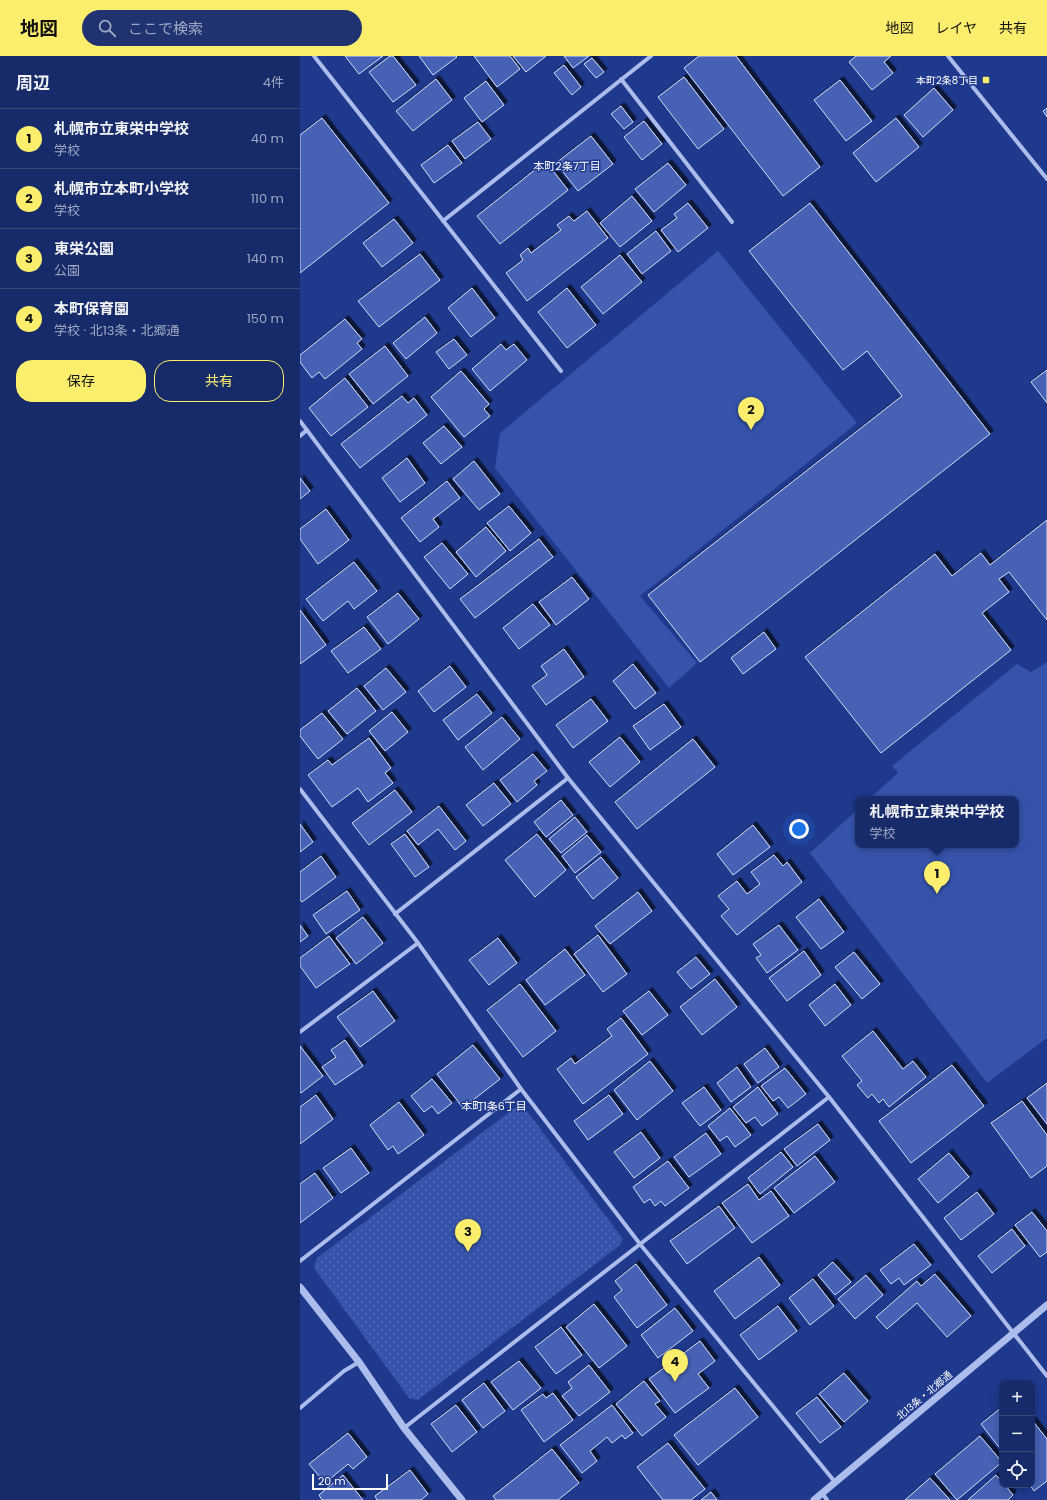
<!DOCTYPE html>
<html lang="ja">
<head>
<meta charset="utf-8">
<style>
	:root { --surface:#172b6a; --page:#203370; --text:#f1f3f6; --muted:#9ea7c1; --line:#36477e; --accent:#faee6c }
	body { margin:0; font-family:Poppins,"Noto Sans JP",sans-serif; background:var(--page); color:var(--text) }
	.controls { position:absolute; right:12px; bottom:12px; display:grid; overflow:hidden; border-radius:8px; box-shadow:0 2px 10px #0003 }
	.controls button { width:36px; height:36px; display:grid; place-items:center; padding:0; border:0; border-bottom:1px solid var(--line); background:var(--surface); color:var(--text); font:20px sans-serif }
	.scale { position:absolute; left:12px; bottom:10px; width:76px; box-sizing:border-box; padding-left:4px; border:2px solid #fff; border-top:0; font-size:11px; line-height:14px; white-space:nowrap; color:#fff; -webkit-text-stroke:3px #1f398d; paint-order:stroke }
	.you { position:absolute; left:499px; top:773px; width:14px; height:14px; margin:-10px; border:3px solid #fff; border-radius:50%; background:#1a73e8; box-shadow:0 0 0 6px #1a73e833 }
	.badge { display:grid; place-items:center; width:26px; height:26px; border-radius:50%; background:var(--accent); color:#111; font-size:13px; font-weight:700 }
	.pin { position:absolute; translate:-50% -33px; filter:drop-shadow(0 1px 2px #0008) }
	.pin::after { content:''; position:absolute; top:21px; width:14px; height:12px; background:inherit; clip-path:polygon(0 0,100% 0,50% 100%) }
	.popup { position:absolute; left:555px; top:740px; width:164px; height:52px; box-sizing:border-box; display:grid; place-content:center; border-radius:8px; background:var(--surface); filter:drop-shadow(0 1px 3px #0005); font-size:13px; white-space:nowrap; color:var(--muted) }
	.popup b { font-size:15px; color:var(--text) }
	.popup::after { content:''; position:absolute; left:50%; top:100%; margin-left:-8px; border:8px solid transparent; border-top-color:var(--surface) }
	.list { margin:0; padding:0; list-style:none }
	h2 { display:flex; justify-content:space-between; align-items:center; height:52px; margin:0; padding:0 16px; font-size:17px }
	h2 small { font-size:13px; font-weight:400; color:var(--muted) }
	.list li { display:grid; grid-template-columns:26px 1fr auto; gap:12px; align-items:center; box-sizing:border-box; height:60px; padding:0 16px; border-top:1px solid var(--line) }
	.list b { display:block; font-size:15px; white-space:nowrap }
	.list p { margin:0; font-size:13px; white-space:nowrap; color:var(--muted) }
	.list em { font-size:13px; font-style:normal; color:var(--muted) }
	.actions { display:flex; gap:8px; padding:12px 16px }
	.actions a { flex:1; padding:9px 0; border:1px solid var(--accent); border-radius:16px; text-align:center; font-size:14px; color:var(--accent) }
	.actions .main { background:var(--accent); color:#111 }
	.icon { flex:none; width:22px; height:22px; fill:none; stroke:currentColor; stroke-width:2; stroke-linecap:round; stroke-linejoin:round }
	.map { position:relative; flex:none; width:747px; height:1444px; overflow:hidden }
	header { display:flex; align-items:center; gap:24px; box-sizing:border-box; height:56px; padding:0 20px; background:var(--accent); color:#111 }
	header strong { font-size:19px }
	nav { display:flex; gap:22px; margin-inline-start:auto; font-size:14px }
	.search { width:280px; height:36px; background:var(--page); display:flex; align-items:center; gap:10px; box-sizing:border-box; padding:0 14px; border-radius:22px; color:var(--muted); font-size:15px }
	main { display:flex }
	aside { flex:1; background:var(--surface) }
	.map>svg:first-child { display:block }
	.grass { fill:#3653ac }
	.park { fill:url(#park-dots) }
	.building { fill:#4762b4; stroke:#d1dbf9; filter:url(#shadow) }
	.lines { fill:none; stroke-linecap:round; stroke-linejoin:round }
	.minor { stroke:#acbcec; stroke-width:4 }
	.tertiary { stroke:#acbcec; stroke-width:7 }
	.poi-dot { fill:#faee6c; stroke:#1f398d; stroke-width:1.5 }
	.labels { text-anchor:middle; stroke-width:3; stroke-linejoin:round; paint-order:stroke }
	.poi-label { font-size:10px; fill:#fff; stroke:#1f398d; text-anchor:end }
	.street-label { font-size:10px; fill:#fff; stroke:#1f398d }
	.neighbourhood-label { font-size:11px; fill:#fff; stroke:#1f398d }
</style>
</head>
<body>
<header>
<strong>地図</strong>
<div class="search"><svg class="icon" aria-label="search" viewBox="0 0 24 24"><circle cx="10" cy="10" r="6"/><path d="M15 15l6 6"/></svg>ここで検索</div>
<nav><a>地図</a><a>レイヤ</a><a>共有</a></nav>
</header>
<main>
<aside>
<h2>周辺<small>4件</small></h2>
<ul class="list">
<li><span class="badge">1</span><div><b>札幌市立東栄中学校</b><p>学校</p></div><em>40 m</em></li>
<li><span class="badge">2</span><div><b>札幌市立本町小学校</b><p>学校</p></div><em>110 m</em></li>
<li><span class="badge">3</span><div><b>東栄公園</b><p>公園</p></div><em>140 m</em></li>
<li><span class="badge">4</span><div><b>本町保育園</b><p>学校 · 北13条・北郷通</p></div><em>150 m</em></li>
</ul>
<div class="actions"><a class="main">保存</a><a>共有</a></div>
</aside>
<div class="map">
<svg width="747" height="1444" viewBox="0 0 747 1444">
	<defs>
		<pattern id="park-dots" width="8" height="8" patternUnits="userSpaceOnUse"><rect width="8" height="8" fill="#3653ac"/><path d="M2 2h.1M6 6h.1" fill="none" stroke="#546db8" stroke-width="1.8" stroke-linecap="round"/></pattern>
		<filter id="shadow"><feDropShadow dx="3.5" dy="-3.5" stdDeviation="0" flood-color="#0009"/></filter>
	</defs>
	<rect width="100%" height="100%" fill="#1f398d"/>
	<g class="grass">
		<path d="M418 195 557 367 340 540 397 607 369 632 195 412 200 377Z"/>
		<path d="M747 606V982L687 1027 510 797 558 753V789H716V743H569L598 717 592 710 717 608 731 616Z"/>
	</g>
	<path class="park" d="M216 1051 227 1055 323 1183 320 1189 118 1344 109 1342 14 1212 17 1202Z"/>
	<g class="building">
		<path d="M45 0H83L59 18Z"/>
		<path d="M90 0H93L116 29 93 46 69 16Z"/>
		<path d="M119 0H156L157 1 133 19Z"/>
		<path d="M174 0H210L220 13 197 31Z"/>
		<path d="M213 0H246L226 16Z"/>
		<path d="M264 0H289L273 12Z"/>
		<path d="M399 0H436L520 111 483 140 384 12Z"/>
		<path d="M556 0H591L584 6 593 17 572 34 549 6Z"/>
		<path d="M292 2 304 16 296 22 284 8Z"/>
		<path d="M264 9 281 31 272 39 254 17Z"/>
		<path d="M384 21 424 73 398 93 358 41Z"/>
		<path d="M136 23 152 44 113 75 96 55Z"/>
		<path d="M540 24 572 65 546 85 514 44Z"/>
		<path d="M186 25 204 49 182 66 164 42Z"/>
		<path d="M634 32 653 54 623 81 604 59Z"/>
		<path d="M321 50 333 66 324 73 311 58Z"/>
		<path d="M747 52V61L743 55Z"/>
		<path d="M22 62 89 147 0 217V79Z"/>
		<path d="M596 62 619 91 576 126 553 97Z"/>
		<path d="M344 65 362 88 342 104 324 81Z"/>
		<path d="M178 66 191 83 165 103 152 85Z"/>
		<path d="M291 80 313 108 278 135 256 107Z"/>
		<path d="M148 89 162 107 134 127 121 109Z"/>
		<path d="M368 107 386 129 354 156 335 133Z"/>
		<path d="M241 109 245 115 250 111 268 134 200 188 177 160Z"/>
		<path d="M332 140 352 165 320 191 300 167Z"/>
		<path d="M388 147 408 172 378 196 361 174 377 162 374 158Z"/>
		<path d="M510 147 690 378 400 606 348 539 602 340 567 295 543 314 449 195Z"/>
		<path d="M287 155 308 182 227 245 206 217 223 204 220 199 228 192 231 197 261 174 257 169 269 160 274 165Z"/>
		<path d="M94 163 113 187 82 211 63 187Z"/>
		<path d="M356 175 371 195 342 218 327 198Z"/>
		<path d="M120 198 140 224 79 271 58 245Z"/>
		<path d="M320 199 342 226 303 258 281 231Z"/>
		<path d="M172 232 195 262 171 281 148 252Z"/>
		<path d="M267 232 296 269 267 292 238 256Z"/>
		<path d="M125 261 137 277 106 303 93 287Z"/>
		<path d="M45 263 62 283 57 287 62 293 25 323 19 316 12 322 0 306V299Z"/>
		<path d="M154 283 167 299 149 313 136 296Z"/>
		<path d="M201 288 206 294 214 288 227 304 190 335 172 313Z"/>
		<path d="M85 290 108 320 73 348 49 318Z"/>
		<path d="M747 314V347L731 326Z"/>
		<path d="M161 315 189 348 184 353 190 360 164 381 131 341Z"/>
		<path d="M45 322 68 351 31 380 9 352Z"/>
		<path d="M102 340 108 347 114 342 127 359 60 412 41 388Z"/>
		<path d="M144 370 162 391 141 408 123 387Z"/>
		<path d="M107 402 125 427 100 446 82 422Z"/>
		<path d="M174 405 200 438 179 454 153 423Z"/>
		<path d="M0 422 10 435 0 443Z"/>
		<path d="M147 425 160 442 133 463 139 471 120 486 101 462Z"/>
		<path d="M209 450 231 477 210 495 187 467Z"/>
		<path d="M26 453 49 484 18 508 0 483V473Z"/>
		<path d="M747 464V564L709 516 699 523 709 536 682 557 711 594 581 697 505 601 635 498 652 520 681 497 690 509Z"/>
		<path d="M186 471 206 495 176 521 156 496Z"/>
		<path d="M239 483 253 501 175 562 160 543Z"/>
		<path d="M142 487 168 518 150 533 124 501Z"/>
		<path d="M54 506 77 535 54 553 48 545 23 565 6 543Z"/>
		<path d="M272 521 289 543 256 569 239 546Z"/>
		<path d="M98 537 119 563 88 588 67 561Z"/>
		<path d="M233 548 250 569 219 593 203 572Z"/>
		<path d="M0 554 26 589 0 608Z"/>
		<path d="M64 571 81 593 48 617 31 595Z"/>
		<path d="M464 576 476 593 443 618 431 602Z"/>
		<path d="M264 593 284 621 246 649 232 630 247 619 241 610Z"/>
		<path d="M333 608 356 637 335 653 313 625Z"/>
		<path d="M150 610 166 631 134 656 118 635Z"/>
		<path d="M86 612 106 636 83 654 64 630Z"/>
		<path d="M57 632 76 655 47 678 28 655Z"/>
		<path d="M177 638 192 657 158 684 143 664Z"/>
		<path d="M291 643 308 665 273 692 256 669Z"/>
		<path d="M364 648 381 671 350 694 333 670Z"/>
		<path d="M92 656 108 676 85 695 69 675Z"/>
		<path d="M22 657 43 683 18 703 0 680V674Z"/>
		<path d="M202 661 220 683 183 714 165 691Z"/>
		<path d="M320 681 340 706 310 731 289 706Z"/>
		<path d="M69 682 91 712 85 717 93 727 68 746 58 732 32 751 8 719 28 704 32 709Z"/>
		<path d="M393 683 415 711 337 773 315 746Z"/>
		<path d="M233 698 247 715 234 725 237 729 217 746 200 724Z"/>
		<path d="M194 727 211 748 183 770 166 749Z"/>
		<path d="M95 734 112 756 69 789 52 767Z"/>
		<path d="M261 744 273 759 246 781 234 766Z"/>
		<path d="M139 750 166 785 155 794 138 773 118 789 107 775Z"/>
		<path d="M275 761 287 776 261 797 249 783Z"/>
		<path d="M0 768 13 786 0 796Z"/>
		<path d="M453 769 470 791 433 819 417 798Z"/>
		<path d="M105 778 129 811 115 821 91 788Z"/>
		<path d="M237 778 266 814 235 841 205 804Z"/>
		<path d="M287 779 301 796 275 817 262 800Z"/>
		<path d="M474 799 483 810 487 806 502 826 437 879 421 860 429 853 418 840 437 825 447 838 460 828 451 816Z"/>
		<path d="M21 800 36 821 2 846 0 844V816Z"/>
		<path d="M301 801 318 822 293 843 276 821Z"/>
		<path d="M47 835 60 854 26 878 13 859Z"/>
		<path d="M338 836 352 855 310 888 295 870Z"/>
		<path d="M519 843 544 876 521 893 496 861Z"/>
		<path d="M63 861 83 887 56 908 36 882Z"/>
		<path d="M0 869 8 880 0 886Z"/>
		<path d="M479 869 498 894 467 917 456 902 461 899 453 888Z"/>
		<path d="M298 879 327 918 303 936 274 898Z"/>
		<path d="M29 880 50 908 16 932 0 910V902Z"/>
		<path d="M198 882 217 907 189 929 169 904Z"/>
		<path d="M265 893 285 919 245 949 226 924Z"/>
		<path d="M504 895 521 919 487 945 469 922Z"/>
		<path d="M554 896 580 928 562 943 535 911Z"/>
		<path d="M396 901 410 918 391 933 377 916Z"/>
		<path d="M415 923 437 951 402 979 380 951Z"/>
		<path d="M220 928 256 975 223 1001 187 954Z"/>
		<path d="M535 928 551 949 525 970 509 949Z"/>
		<path d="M73 935 95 965 60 991 37 961Z"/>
		<path d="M349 935 368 959 342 979 323 955Z"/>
		<path d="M321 962 348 998 283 1048 257 1013 271 1002 275 1008 312 980 307 973Z"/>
		<path d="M573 975 603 1013 613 1005 626 1021 589 1051 583 1043 579 1047 572 1038 568 1042 557 1029 562 1025 542 1000Z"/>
		<path d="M45 984 63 1010 35 1029 22 1011 36 1001 31 994Z"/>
		<path d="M173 989 200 1023 163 1052 137 1018Z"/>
		<path d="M0 990 23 1020 1 1037 0 1036Z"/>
		<path d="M465 992 479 1011 458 1027 444 1008Z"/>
		<path d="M350 1005 373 1035 337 1064 314 1034Z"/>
		<path d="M652 1009 684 1050 611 1107 579 1065Z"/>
		<path d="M437 1011 451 1031 431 1046 417 1027Z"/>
		<path d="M485 1012 506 1038 488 1052 479 1041 473 1045 461 1030Z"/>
		<path d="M132 1023 152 1047 138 1058 132 1050 124 1056 111 1040Z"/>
		<path d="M747 1027V1068L727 1042Z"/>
		<path d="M404 1031 421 1054 400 1070 382 1047Z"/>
		<path d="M458 1031 478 1058 462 1070 455 1061 446 1067 433 1051Z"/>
		<path d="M16 1039 33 1063 0 1088V1051Z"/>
		<path d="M309 1039 323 1058 288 1084 274 1065Z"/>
		<path d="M722 1045 747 1079V1110L731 1122 691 1067Z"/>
		<path d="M99 1046 124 1079 98 1098 93 1090 88 1094 70 1069Z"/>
		<path d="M430 1052 451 1079 435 1091 427 1080 420 1085 408 1070Z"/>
		<path d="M518 1068 530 1084 497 1110 484 1093Z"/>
		<path d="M341 1076 360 1102 334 1122 314 1096Z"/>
		<path d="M406 1077 421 1098 389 1121 374 1101Z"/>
		<path d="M51 1092 69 1117 41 1137 23 1112Z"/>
		<path d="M481 1096 493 1111 460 1138 448 1122Z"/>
		<path d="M649 1097 669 1121 638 1147 618 1123Z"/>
		<path d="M515 1100 535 1126 494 1157 474 1132Z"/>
		<path d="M368 1105 389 1132 365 1150 361 1145 355 1150 350 1143 344 1147 333 1131Z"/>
		<path d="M15 1117 33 1142 0 1167V1128Z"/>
		<path d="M448 1128 459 1144 471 1135 489 1160 452 1187 422 1147Z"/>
		<path d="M677 1136 694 1158 661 1184 644 1162Z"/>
		<path d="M419 1150 435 1172 387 1208 370 1185Z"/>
		<path d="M732 1156 747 1175V1196L740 1201 715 1169Z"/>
		<path d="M712 1173 725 1190 692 1217 678 1200Z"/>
		<path d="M614 1188 631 1209 604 1229 599 1222 591 1228 580 1214Z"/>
		<path d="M459 1201 480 1229 435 1263 414 1235Z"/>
		<path d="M533 1206 551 1226 535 1239 518 1219Z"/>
		<path d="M336 1208 367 1249 337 1272 314 1241 322 1234 315 1225Z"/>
		<path d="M635 1218 671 1260 647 1281 617 1247 587 1273 576 1261 617 1225 621 1230Z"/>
		<path d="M566 1219 583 1239 555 1263 538 1243Z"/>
		<path d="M513 1223 534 1250 510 1269 489 1242Z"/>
		<path d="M294 1248 327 1290 299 1312 266 1271Z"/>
		<path d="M478 1250 497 1275 459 1304 440 1279Z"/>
		<path d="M375 1252 393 1275 358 1302 341 1279Z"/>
		<path d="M261 1271 282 1299 256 1318 235 1291Z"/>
		<path d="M400 1285 415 1305 398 1318 409 1332 375 1357 349 1323Z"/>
		<path d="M219 1305 241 1332 213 1354 191 1326Z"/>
		<path d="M289 1309 310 1336 279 1360 262 1340 272 1332 268 1326Z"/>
		<path d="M544 1317 568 1345 544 1366 519 1338Z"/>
		<path d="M344 1325 360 1345 355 1348 366 1361 342 1380 316 1348Z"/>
		<path d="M184 1327 205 1355 183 1372 162 1344Z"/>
		<path d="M435 1332 458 1361 398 1409 374 1379Z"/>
		<path d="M253 1337 273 1364 244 1386 221 1354 243 1338 246 1342Z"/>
		<path d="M517 1341 541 1371 520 1387 496 1357Z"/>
		<path d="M156 1349 177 1376 152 1396 131 1368Z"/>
		<path d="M312 1349 333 1377 325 1383 322 1379 312 1387 307 1381 290 1395 297 1405 282 1417 260 1389Z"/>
		<path d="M702 1351V1395L681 1368Z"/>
		<path d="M732 1364 747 1383V1425L734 1435 730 1429H732Z"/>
		<path d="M48 1377 67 1401 53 1413 48 1408 25 1427 9 1408Z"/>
		<path d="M680 1380 702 1406 657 1444 635 1418Z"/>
		<path d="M368 1387 405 1433 391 1444H363L337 1411Z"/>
		<path d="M252 1393 279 1427 258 1444H196L193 1440Z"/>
		<path d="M110 1414 128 1438 121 1444H77L75 1440Z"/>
		<path d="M43 1419 63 1444H22L19 1439Z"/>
		<path d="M696 1419 702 1426V1429H705L713 1439 708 1444H668Z"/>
		<path d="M630 1422 650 1444H605Z"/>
		<path d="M411 1436 417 1444H401Z"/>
	</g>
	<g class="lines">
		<g class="minor">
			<path d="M14 0 261 315"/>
			<path d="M648 0 747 123"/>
			<path d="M321 23 432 166"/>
			<path d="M143 165 351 0"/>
			<path d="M0 365 268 722 529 1041 747 1320"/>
			<path d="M0 380 7 374"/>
			<path d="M0 733 118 887 221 1033 340 1188 535 1426"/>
			<path d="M95 858 268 722"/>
			<path d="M0 976 118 887"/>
			<path d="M0 1205 221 1033"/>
			<path d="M0 1352 44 1315 59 1306"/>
			<path d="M104 1372 529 1041"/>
			<path d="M522 1437 527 1444"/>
		</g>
		<g class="tertiary">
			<path d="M0 1231 59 1306 104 1372 162 1444"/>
			<path d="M514 1444 747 1249"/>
		</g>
	</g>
	<rect class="poi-dot" x="682" y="20" width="8" height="8" rx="2"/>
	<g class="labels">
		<g class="poi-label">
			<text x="678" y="28">本町2条8丁目</text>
		</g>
		<g class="street-label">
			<text transform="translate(624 1339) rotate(-40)" y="4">北13条・北郷通</text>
		</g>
		<g class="neighbourhood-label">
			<text x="267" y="114">本町2条7丁目</text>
			<text x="194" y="1054">本町1条6丁目</text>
		</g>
	</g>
</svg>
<div class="controls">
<button>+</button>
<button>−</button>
<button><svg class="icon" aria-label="locate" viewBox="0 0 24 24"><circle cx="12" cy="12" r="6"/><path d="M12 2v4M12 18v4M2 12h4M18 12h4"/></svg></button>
</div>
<div class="scale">20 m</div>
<div class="you"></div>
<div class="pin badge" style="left:637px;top:838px">1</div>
<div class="popup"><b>札幌市立東栄中学校</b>学校</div>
<div class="pin badge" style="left:451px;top:374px">2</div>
<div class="pin badge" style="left:168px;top:1196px">3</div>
<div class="pin badge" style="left:375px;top:1326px">4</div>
</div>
</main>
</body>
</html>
